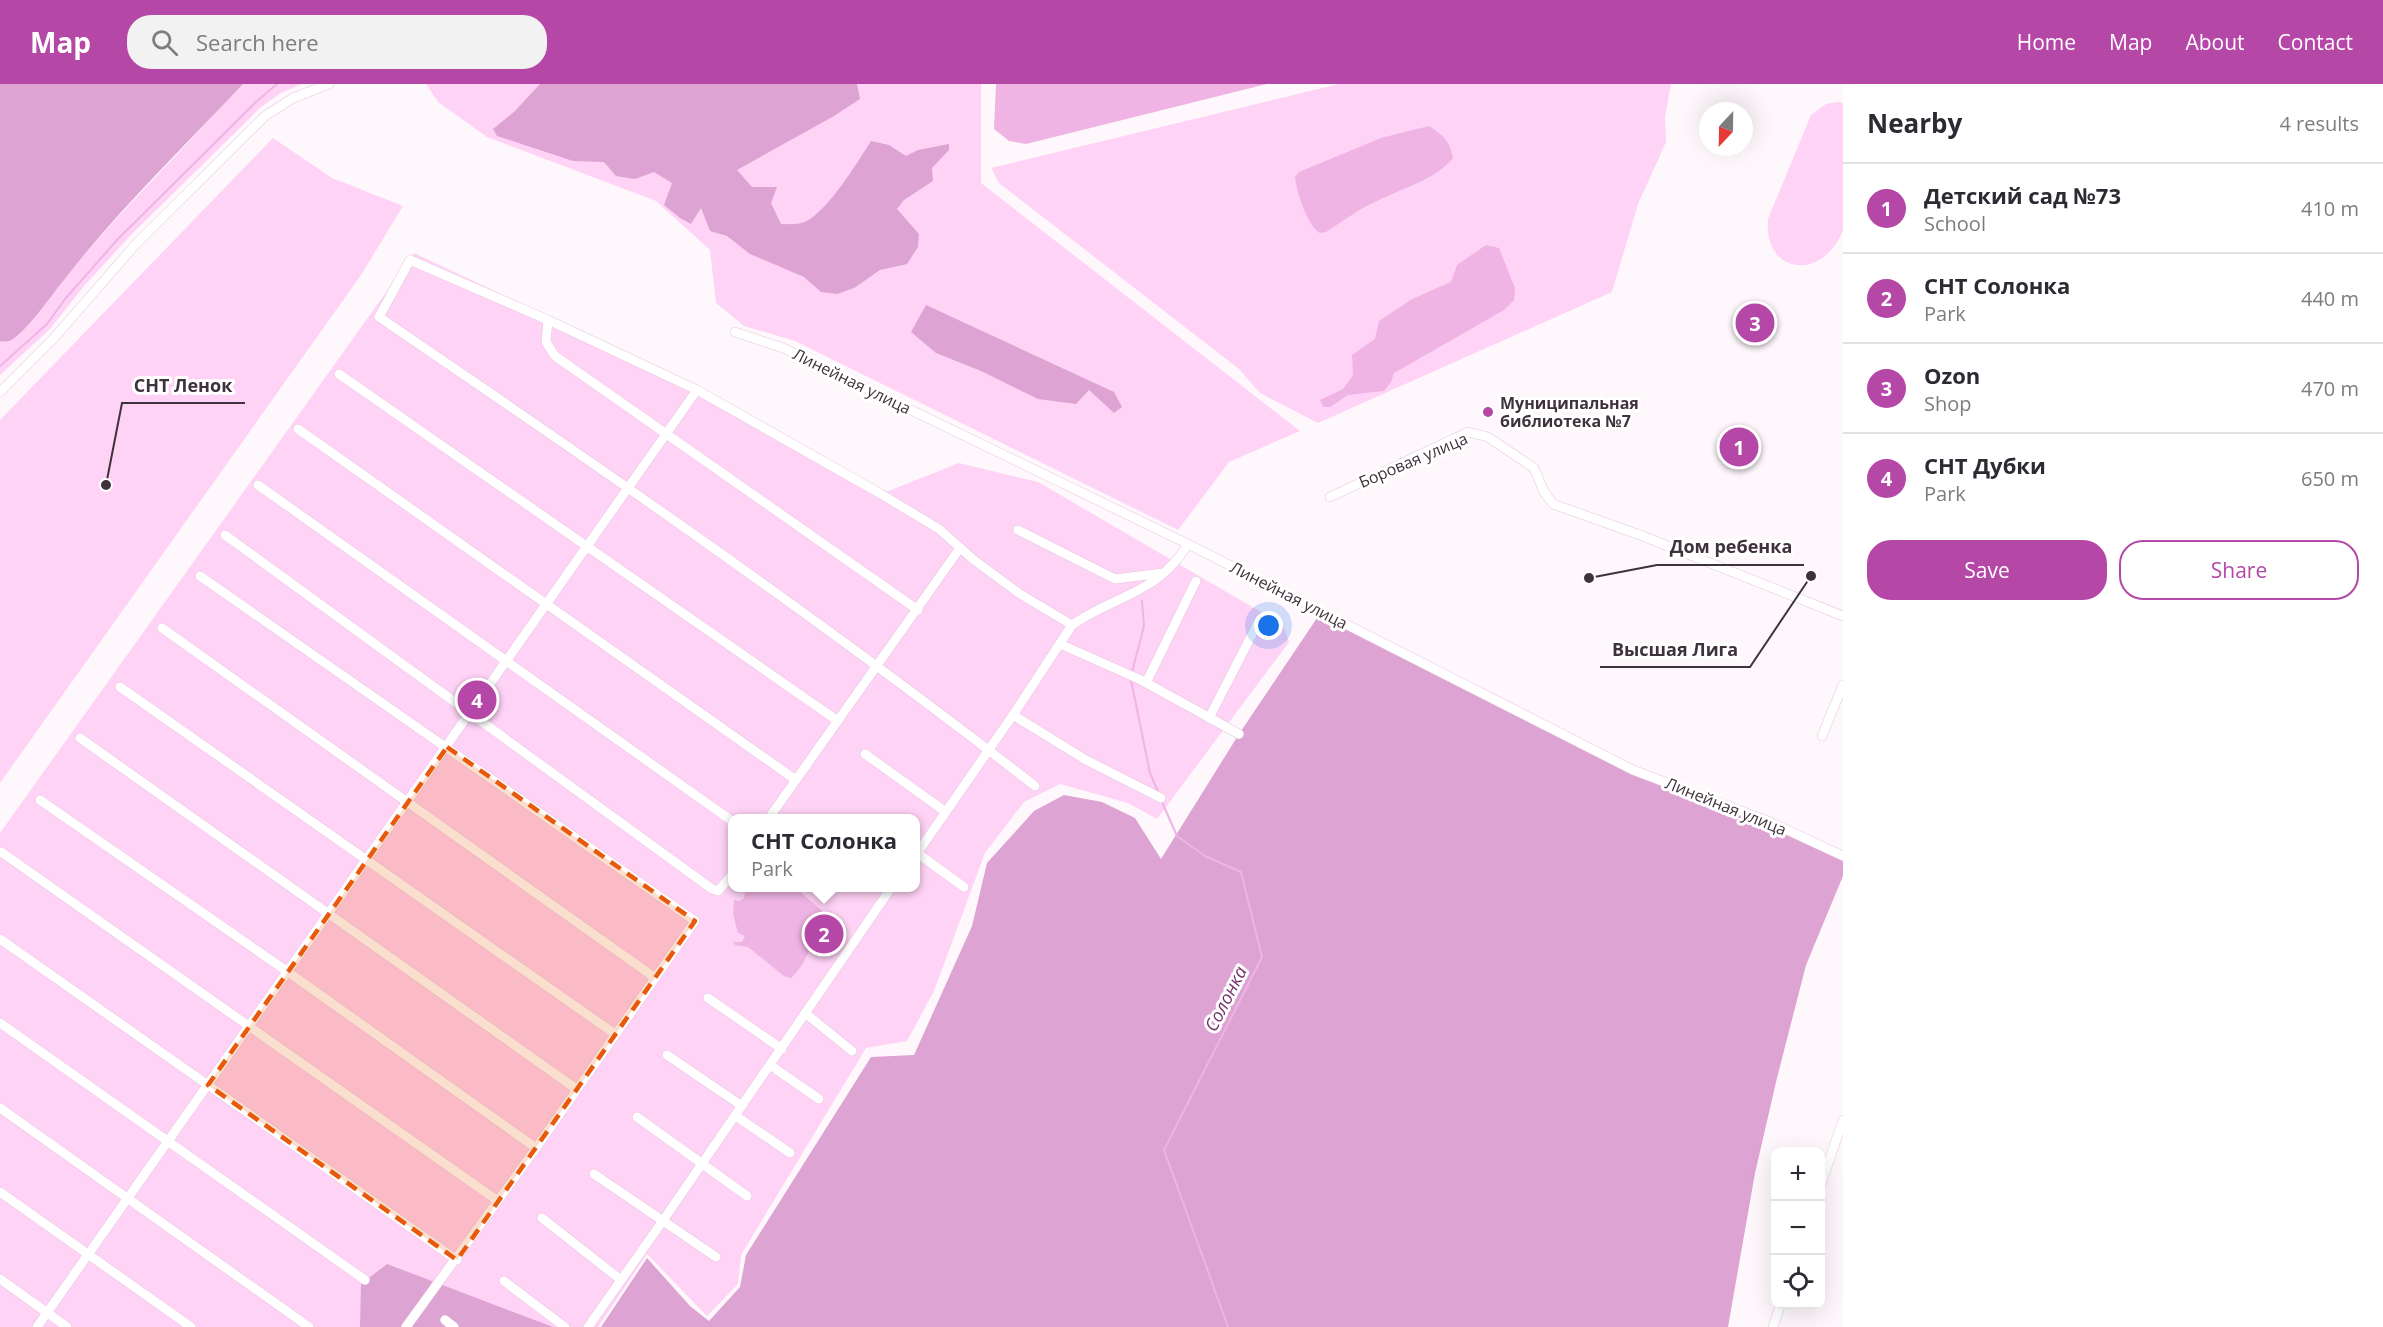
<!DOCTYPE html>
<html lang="en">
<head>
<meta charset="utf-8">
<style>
	:root { --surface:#fff; --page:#f2f2f3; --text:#2b2b33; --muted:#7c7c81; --line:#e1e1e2; --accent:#b547a6 }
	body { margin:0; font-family:"Open Sans",sans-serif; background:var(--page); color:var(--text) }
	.controls { position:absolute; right:18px; bottom:18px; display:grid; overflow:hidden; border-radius:12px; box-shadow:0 6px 24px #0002 }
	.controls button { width:54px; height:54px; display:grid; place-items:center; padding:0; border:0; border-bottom:2px solid var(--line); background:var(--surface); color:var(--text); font:30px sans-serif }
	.compass { position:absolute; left:1699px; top:18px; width:54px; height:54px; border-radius:50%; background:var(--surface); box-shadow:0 6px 24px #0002; rotate:202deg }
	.you { position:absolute; left:1269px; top:542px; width:21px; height:21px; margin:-15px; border:4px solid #fff; border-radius:50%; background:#1a73e8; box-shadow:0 0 0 9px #1a73e833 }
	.badge { display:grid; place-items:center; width:39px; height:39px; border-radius:50%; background:var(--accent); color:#fff; font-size:20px; font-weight:700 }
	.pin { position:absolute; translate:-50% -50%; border:3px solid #fff; box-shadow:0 2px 6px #0006 }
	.popup { position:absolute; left:728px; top:730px; width:192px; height:78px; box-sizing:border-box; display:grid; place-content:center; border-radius:12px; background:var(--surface); filter:drop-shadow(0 2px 4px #0005); font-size:20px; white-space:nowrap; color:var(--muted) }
	.popup b { font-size:22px; color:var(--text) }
	.popup::after { content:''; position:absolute; left:50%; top:100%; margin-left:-12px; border:12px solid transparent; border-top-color:var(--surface) }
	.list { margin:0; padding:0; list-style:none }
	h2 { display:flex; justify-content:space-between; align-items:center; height:78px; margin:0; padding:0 24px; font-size:26px }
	h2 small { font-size:20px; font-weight:400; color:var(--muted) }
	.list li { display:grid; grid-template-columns:39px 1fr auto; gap:18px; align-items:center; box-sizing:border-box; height:90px; padding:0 24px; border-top:2px solid var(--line) }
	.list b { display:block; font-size:22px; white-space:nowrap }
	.list p { margin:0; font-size:20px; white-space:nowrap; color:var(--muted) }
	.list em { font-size:20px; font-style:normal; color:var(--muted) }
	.actions { display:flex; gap:12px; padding:18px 24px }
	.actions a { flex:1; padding:14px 0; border:2px solid var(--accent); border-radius:24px; text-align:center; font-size:21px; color:var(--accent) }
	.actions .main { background:var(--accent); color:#fff }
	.icon { flex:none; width:33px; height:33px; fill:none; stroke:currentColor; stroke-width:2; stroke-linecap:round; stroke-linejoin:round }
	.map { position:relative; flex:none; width:1843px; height:1243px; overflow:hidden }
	header { display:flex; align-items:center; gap:36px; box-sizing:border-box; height:84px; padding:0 30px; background:var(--accent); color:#fff }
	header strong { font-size:28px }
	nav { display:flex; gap:33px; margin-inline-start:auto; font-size:21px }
	.search { width:420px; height:54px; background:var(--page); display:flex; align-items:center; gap:15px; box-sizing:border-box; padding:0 21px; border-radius:24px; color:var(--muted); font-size:22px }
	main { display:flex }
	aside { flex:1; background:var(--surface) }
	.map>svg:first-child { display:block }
	.green { fill:#ffd3f6; fill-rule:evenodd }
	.forest { fill:#dda3d2 }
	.water { fill:#efb4e3 }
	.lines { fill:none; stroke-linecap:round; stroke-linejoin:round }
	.stream { stroke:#efb4e3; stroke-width:2 }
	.minor-casing { stroke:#e5c6de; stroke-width:10 }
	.minor { stroke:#fff; stroke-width:9 }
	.marked { fill:#e8590c; fill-opacity:0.2; stroke:#e8590c; stroke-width:4.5; stroke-dasharray:12 8; stroke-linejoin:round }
	.poi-dot { fill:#b547a6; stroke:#fff; stroke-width:2 }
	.labels { text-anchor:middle; stroke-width:6; stroke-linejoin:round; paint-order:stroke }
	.street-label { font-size:16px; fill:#3e323c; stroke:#fff }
	.poi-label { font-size:16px; font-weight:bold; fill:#3e323c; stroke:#fff; text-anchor:start }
	.water-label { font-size:18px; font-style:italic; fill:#722f69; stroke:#fff }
	.leader { fill:none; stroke:#3e323c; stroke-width:2 }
	.callout-dot { fill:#3e323c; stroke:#fff; stroke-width:2 }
	.callout-label { font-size:18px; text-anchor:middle; font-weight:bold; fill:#3e323c; stroke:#fff; stroke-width:6; stroke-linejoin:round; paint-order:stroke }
</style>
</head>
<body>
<header>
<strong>Map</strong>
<div class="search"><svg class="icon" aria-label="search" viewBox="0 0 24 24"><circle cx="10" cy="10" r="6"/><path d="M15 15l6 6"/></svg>Search here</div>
<nav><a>Home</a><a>Map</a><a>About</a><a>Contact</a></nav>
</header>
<main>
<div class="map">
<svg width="1843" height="1243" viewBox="0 0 1843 1243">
	<rect width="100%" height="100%" fill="#fef7fc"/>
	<g class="green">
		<path d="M243 0H302L281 9 261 23 131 151 84 202 50 245 0 291V257L6 258 117 134Z"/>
		<path d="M426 0H981V99L1300 347 1229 378 1178 446 795 257 744 242 716 219 710 166 656 117 487 53 438 18Z"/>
		<path d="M1339 0H1671L1665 33 1666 58 1638 120 1612 208 1318 339 1260 309 1239 285 999 99 991 84Z"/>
		<path d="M1838 18 1843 19V146C1822 199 1763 190 1768 135L1811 31 1826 20Z"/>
		<path d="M273 54 332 94 403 122 361 191 0 699V336Z"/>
		<path d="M414 169 673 291 881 410 959 379 1038 398 1283 541 1289 558 1157 735 1128 719 1060 700 1024 718 985 769 934 907 907 957 866 964 741 1171 738 1200 707 1232 647 1170 598 1243H0V749ZM732 734H916V804H732Z"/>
	</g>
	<g class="forest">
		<path d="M0 0H243C184 63 120 124 67 192 53 209 30 243 13 255 9 258 5 258 0 257Z"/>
		<path d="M540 0H857L860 15 834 32 737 86 752 103H777L771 119 781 140C789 140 797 141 805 138 828 127 857 79 871 57L889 61 906 72 918 66 949 60V66L932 84 933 97 904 116 897 125 919 150 918 163 907 180 880 186 854 204 837 210 821 208 804 193 750 170 727 152 710 147 701 124 691 140 680 134 664 121 672 99 654 88 635 95 616 92 604 78 573 77 497 52 493 45 514 28Z"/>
		<path d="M926 221 1114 308 1122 323 1114 329 1089 306 1076 320 1038 315 981 287 936 269 911 248Z"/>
		<path d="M1321 528 1633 686 1843 772V792L1806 881 1777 994 1755 1089 1728 1243H601L647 1174 690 1222 709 1237 740 1203 746 1171 871 973 914 971 972 842 987 779 1034 727 1064 711 1102 718 1135 734 1161 775 1239 650Z"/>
		<path d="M387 1180 553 1243H360L361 1200Z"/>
	</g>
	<g class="water">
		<path d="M996 0H1267L1026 60 1009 57 994 45Z"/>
		<path d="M1429 42C1443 51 1450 57 1453 74 1435 96 1403 104 1379 116 1360 124 1343 137 1326 148L1320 149C1308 143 1296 107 1295 93L1299 88 1381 54Z"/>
		<path d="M1486 161 1499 164 1515 204 1514 216 1504 226 1394 289 1391 298 1384 307 1348 311 1330 323H1323L1320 316 1343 305 1353 291 1352 271 1375 255 1379 237 1412 215 1451 198 1457 181Z"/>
		<path d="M753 804H796L821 826 825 835C814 852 806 882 791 894L784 892 748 863 735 861 733 858H742L745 852 738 849 733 830 734 816 739 817 743 815 746 806Z"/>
	</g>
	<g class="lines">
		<g class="stream">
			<path d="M0 282 47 240 65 215 117 156 257 17 277 0"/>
			<path d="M1132 588 1144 542 1142 517"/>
			<path d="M1131 596 1150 689 1159 710"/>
			<path d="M1162 718 1177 752 1205 772 1241 788 1262 873 1164 1066 1228 1243"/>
		</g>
		<defs>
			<g id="minor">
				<path d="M548 236 697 306 881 410 939 445 974 476 1020 510 1072 541"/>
				<path d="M735 248 783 264 1188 460 1633 686 1770 738 1843 772"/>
				<path d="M339 290 838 637"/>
				<path d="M0 308 54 254 136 160 265 32 293 14 329 0"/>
				<path d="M298 345 796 696"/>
				<path d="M258 401 732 737"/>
				<path d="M1330 413 1468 348 1488 353 1534 384 1544 408 1553 420 1640 451 1843 532"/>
				<path d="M1018 446 1115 495 1163 489"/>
				<path d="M225 451 712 805 718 807 732 791"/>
				<path d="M200 492 695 837 536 1064 406 1243"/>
				<path d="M918 526 555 272 546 258 548 236 410 176 379 233C601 384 823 537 1035 702"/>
				<path d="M162 544 654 893"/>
				<path d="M1060 560 1141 596 1239 650"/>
				<path d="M1146 599 1196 497"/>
				<path d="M120 603 615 950"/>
				<path d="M1013 631 1086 676 1161 714"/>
				<path d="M1209 634 1260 535"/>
				<path d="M1822 652 1843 601"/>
				<path d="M80 654 575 1004"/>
				<path d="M865 670 946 728"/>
				<path d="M40 716 288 888 536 1064"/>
				<path d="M769 734 960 464"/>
				<path d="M831 734H832"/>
				<path d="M1 768 498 1117"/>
				<path d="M917 769 964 803"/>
				<path d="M916 771 1013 631 1072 541C1115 511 1158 510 1188 460"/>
				<path d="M0 855 457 1176"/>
				<path d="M708 914 782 965"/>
				<path d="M805 929 852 967"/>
				<path d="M0 939 365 1196"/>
				<path d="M667 971 742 1022"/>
				<path d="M770 981 819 1015"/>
				<path d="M0 1024 309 1243"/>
				<path d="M736 1032 790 1069"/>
				<path d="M637 1033 747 1112"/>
				<path d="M594 1090 716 1173"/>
				<path d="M1820 1103 1843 1036"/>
				<path d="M0 1108 191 1243"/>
				<path d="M542 1134 621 1196"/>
				<path d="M0 1195 67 1243"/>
				<path d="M504 1197 565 1243"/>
				<path d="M445 1236 454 1243"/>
				<path d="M37 1243 697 306"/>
				<path d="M588 1243 662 1138 891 804"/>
				<path d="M1773 1243 1781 1220"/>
			</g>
		</defs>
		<use href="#minor" class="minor-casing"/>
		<use href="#minor" class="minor"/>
	</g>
	<path class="marked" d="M447 663 695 837 457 1176 208 1001Z"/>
	<circle class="poi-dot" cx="1488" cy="328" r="6"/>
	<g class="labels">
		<g class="street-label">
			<text transform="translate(852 297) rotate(26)" y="6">Линейная улица</text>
			<text transform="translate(1413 376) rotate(-23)" y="6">Боровая улица</text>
			<text transform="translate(1289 511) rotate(27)" y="6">Линейная улица</text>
			<text transform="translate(1726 722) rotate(22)" y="6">Линейная улица</text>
		</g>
		<g class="poi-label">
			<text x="1500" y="325">Муниципальная<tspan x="1500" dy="18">библиотека №7</tspan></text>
		</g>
		<g class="water-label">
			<text transform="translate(1226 915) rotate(-63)" y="6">Солонка</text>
		</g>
	</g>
	<path class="leader" d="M106 401L122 319H245M1589 494L1657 481H1804M1811 492L1750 583H1600"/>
	<g class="callout-dot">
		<circle cx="106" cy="401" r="6"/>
		<circle cx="1589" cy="494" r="6"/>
		<circle cx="1811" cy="492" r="6"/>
	</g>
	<g class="callout-label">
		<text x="183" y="308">СНТ Ленок</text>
		<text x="1731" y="469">Дом ребенка</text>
		<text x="1675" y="572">Высшая Лига</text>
	</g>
</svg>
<div class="controls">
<button>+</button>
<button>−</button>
<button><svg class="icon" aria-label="locate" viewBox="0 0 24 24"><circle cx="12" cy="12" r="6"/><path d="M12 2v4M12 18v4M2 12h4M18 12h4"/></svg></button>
</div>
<svg class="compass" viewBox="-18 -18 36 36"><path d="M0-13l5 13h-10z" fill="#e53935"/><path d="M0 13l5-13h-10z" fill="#7c7c81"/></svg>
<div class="you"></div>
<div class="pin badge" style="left:1739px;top:363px">1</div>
<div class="pin badge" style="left:824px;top:850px">2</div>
<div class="popup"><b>СНТ Солонка</b>Park</div>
<div class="pin badge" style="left:1755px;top:239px">3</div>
<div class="pin badge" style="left:477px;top:616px">4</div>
</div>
<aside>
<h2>Nearby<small>4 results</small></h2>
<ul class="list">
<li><span class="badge">1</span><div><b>Детский сад №73</b><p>School</p></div><em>410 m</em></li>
<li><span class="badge">2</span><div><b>СНТ Солонка</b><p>Park</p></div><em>440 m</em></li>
<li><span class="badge">3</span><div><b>Ozon</b><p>Shop</p></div><em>470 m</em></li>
<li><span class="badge">4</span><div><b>СНТ Дубки</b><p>Park</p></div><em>650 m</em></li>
</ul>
<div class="actions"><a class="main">Save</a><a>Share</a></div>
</aside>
</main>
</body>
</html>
